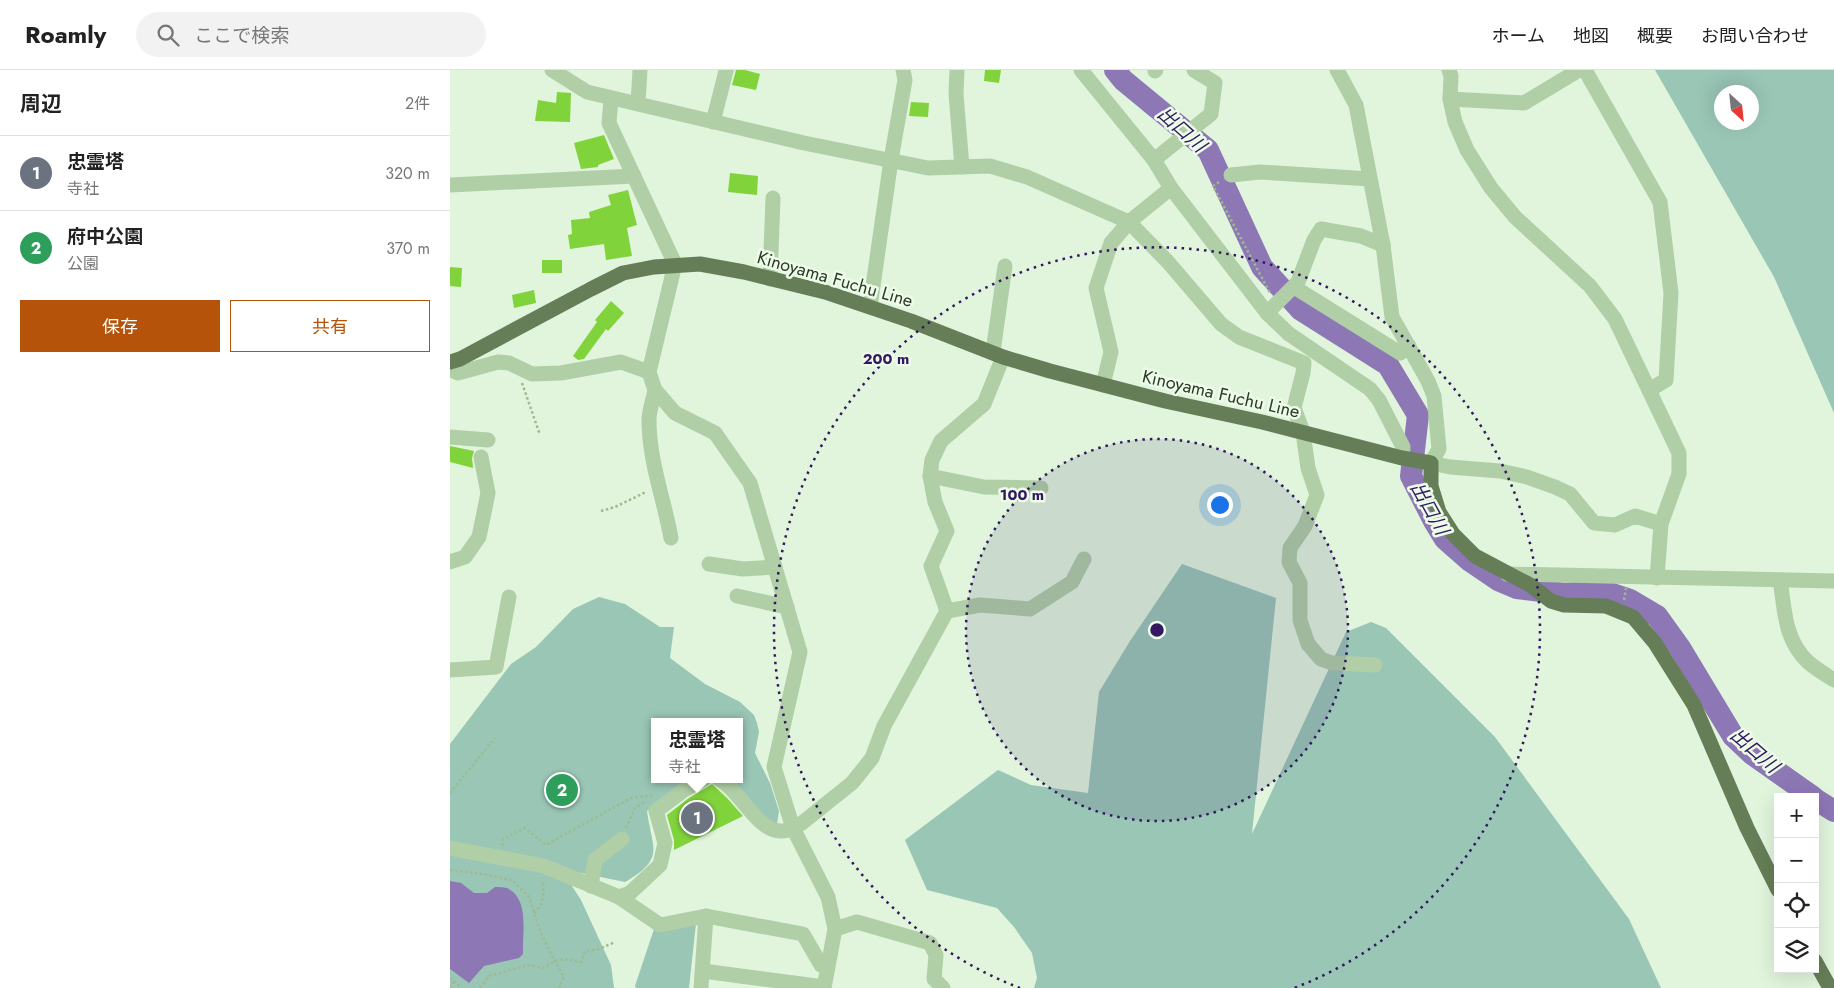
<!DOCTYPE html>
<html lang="ja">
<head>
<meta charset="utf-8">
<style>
	:root { --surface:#fff; --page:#f2f2f2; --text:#222; --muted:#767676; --line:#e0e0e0; --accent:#b45309 }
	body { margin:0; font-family:Jost,"Noto Sans JP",sans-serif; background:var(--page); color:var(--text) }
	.controls { position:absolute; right:15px; bottom:15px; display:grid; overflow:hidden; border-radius:0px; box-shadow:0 5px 20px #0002 }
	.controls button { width:45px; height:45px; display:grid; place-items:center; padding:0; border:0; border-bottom:1px solid var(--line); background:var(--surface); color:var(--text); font:25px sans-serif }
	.compass { position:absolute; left:1264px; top:15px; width:45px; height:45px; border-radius:50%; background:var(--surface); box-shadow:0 5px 20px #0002; rotate:153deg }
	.you { position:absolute; left:769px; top:434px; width:18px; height:18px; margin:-12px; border:4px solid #fff; border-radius:50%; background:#1a73e8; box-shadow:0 0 0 8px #1a73e833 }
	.badge { display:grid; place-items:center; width:32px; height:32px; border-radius:50%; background:var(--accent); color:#fff; font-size:16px; font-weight:700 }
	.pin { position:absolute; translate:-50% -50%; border:2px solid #fff; box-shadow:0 1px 5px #0006 }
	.popup { position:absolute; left:201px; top:648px; width:92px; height:65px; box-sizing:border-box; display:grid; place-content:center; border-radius:0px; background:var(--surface); filter:drop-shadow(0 1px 4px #0005); font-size:16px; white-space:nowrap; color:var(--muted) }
	.popup b { font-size:19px; color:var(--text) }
	.popup::after { content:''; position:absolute; left:50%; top:100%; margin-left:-10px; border:10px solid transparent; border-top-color:var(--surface) }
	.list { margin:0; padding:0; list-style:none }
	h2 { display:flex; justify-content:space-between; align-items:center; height:65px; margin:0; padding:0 20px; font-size:21px }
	h2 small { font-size:16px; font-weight:400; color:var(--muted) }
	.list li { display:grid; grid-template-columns:32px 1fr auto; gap:15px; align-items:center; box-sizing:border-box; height:75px; padding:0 20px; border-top:1px solid var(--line) }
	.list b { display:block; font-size:19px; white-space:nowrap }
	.list p { margin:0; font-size:16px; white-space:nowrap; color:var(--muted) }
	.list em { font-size:16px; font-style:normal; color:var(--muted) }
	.actions { display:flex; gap:10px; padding:15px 20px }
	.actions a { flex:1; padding:11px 0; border:1px solid var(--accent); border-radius:0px; text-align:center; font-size:18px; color:var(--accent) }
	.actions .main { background:var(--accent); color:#fff }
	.icon { flex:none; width:28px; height:28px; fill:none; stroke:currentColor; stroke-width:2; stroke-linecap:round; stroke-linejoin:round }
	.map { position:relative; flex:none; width:1384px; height:918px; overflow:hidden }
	header { display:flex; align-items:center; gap:30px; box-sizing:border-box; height:70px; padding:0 25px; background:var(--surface); border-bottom:1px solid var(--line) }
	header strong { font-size:24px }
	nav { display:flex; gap:28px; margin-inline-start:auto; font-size:18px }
	.search { width:350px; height:45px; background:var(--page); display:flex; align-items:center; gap:12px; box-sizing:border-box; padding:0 18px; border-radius:28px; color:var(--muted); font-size:19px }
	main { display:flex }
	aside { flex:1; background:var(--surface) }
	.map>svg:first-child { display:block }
	.green { fill:#9ac6b6; fill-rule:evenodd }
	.water { fill:#8d77b5 }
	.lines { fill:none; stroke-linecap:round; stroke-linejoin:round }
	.river { stroke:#8d77b5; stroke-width:22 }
	.building { fill:#81d33c }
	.path { stroke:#9cbb90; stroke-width:2.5; stroke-dasharray:2.5 2.5; stroke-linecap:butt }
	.minor { stroke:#b0cfa6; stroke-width:15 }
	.major { stroke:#657e57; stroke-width:15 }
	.ring { fill:none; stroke:#331861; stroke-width:2.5; stroke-dasharray:2.5 5 }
	.labels { text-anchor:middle; stroke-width:5; stroke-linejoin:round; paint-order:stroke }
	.street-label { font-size:18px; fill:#2f3a28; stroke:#ecfce9 }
	.water-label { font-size:19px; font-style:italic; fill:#331861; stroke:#ecfce9 }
	.centre { fill:#331861; stroke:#ecfce9; stroke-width:2.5 }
	.ring-label { font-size:15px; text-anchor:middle; font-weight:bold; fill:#331861; stroke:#ecfce9; stroke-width:5; stroke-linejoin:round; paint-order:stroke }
</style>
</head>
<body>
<header>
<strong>Roamly</strong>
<div class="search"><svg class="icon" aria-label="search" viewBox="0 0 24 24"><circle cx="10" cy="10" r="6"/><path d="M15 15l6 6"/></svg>ここで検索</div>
<nav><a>ホーム</a><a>地図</a><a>概要</a><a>お問い合わせ</a></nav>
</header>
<main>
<aside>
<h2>周辺<small>2件</small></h2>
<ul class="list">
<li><span class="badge" style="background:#6b7280">1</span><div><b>忠霊塔</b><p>寺社</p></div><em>320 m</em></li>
<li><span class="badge" style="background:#2e9e5b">2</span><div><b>府中公園</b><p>公園</p></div><em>370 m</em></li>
</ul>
<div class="actions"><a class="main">保存</a><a>共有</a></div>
</aside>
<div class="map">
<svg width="1384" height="918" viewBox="0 0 1384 918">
	<rect width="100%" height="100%" fill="#e0f5dc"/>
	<g class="green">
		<path d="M1205 0H1384V343L1324 207ZM1302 22V52H1272V22Z"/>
		<path d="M732 494 826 528 802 764 896 562 921 552 936 558 1045 667 1179 849 1211 918H584L587 908 582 883 564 857 547 838 477 820 455 770 548 700 581 715 638 723 649 622 680 571Z"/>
		<path d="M149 527 175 534 210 557H224L220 588 255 614 290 632 304 645 307 653 309 662 305 683 320 713 329 741 327 754 317 749 279 709H290V652H204V709H238L197 741C202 779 216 788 175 812L126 802 120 813 131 830 161 895 164 918H0V674L61 594 86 577 123 539Z"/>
		<path d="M247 844 239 918H186L185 916 207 850Z"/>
	</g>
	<path class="water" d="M0 811 11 813 24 823H37L45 817C48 817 54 817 57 818 80 829 72 863 73 884L69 888 34 896 19 913 0 899Z"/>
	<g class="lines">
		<g class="river">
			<path d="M665 0 673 10 758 80 812 197 851 240 938 295 968 345 961 406 984 451 995 469 1020 491 1048 510 1067 518 1115 524 1144 521 1159 523 1180 530 1207 546 1230 578 1283 666 1302 684 1363 727"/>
			<path d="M1365 729 1384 741"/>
		</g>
	</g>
	<g class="building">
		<path d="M286 0H295L310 4 306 20 282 15Z"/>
		<path d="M535 0H551L549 13 534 11Z"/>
		<path d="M107 22 121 23 120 52 85 51 88 30 106 33Z"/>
		<path d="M461 32 479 33 478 47 459 46Z"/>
		<path d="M154 65 164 89 148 95V97L131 99 124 73Z"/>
		<path d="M280 103 308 106 307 125 278 122Z"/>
		<path d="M178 120 187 155 177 158 182 186 156 190 154 174 120 179 118 165 122 164 121 150 140 148 139 142 161 135 158 125Z"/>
		<rect x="92" y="190" width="20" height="13"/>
		<path d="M0 197 12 198 11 217 0 216Z"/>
		<path d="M84 220 86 233 64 238 62 225Z"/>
		<path d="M161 231 174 243 158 261 156 259 134 289 128 290 123 286 147 252 145 250Z"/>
		<path d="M0 376 24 381 22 388 23 398 0 392Z"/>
		<path d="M262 714 277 728 293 746 224 780V770L217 745 239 728Z"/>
	</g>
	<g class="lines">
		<g class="path">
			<path d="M769 112 763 116 820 223"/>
			<path d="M72 313 90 365"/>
			<path d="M151 441 165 437 196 422"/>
			<path d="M1174 530 1176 518"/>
			<path d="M290 678 294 669"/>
			<path d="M0 723 45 668"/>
			<path d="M238 733 244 743"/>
			<path d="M176 758 185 738 196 731"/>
			<path d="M52 776 53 769 75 758 96 775 181 728 205 725"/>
			<path d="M0 800 32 804 62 810 79 827 89 858 101 884 114 907 109 918"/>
			<path d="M84 843C94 835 94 822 93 811"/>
			<path d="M0 908 12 918"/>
			<path d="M0 918 4 911"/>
			<path d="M30 918 39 906 78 895 94 898 105 891 114 889 131 892 135 881 149 879 165 872"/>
		</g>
		<g class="minor">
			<path d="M102 0 137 22 354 73 478 98 540 96 577 107 679 152 718 192 771 254 789 267 854 293 853 303 844 338 853 362 858 398 867 425 855 456 840 478 839 492 850 513V550L858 574 871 589 882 593 925 595"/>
			<path d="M507 0 506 24 512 97"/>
			<path d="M631 0 704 90 721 118 817 243 839 264 920 319 929 330 953 377 952 388"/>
			<path d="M887 0 906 35 933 175 942 247 978 311 984 326 989 379 981 393 1000 397 1050 401 1077 407 1105 417 1120 424 1144 453 1165 455 1185 446 1211 454"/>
			<path d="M999 0 1001 6 1000 29 1005 52 1017 80 1041 118 1065 147 1140 216 1165 249 1229 383V404L1211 454 1207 508"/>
			<path d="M1135 0 1210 132 1221 223 1216 310 1199 320"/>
			<path d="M705 1 706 0"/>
			<path d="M161 29 159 53 225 194 199 302 205 320 225 343 265 363 300 413 350 582 324 697 343 758 378 827 385 859 374 918"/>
			<path d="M1000 29 1074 33 1129 0"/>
			<path d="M188 33 190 0"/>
			<path d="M263 52 276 1"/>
			<path d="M704 90 761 44 765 13 744 0"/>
			<path d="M781 105 810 102 920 109"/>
			<path d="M0 115 184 106"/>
			<path d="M320 209 323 128"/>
			<path d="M844 217 950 283 959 276"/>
			<path d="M420 237 441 90 455 10 453 0"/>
			<path d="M817 243 848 212 864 170 871 159 911 166 933 175"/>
			<path d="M543 282 555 196"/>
			<path d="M0 299 8 303 48 292 59 293 82 304 111 303 171 292 199 302"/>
			<path d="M653 315 661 282 646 218 661 173 679 152 721 118"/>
			<path d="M205 320C203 330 199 341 199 350 199 391 214 429 221 468"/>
			<path d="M0 367 38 370"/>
			<path d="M480 406 534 417 591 418"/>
			<path d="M0 492 15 487 29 467 38 423 31 387"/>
			<path d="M259 494 293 499 325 497"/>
			<path d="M1057 504 1384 511"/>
			<path d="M1330 510C1335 541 1334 569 1358 592 1366 599 1376 605 1384 610"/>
			<path d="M287 526 337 537"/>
			<path d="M497 541 530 535 580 539 622 512 634 489"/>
			<path d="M0 600 46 597 59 527"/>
			<path d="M269 709C290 720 306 760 330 761 338 762 346 756 352 753L402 713 422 688 434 656 497 541 481 496 497 461 485 432 480 406 482 390 491 371 534 334 553 287"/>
			<path d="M0 778 94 796 169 827 180 823 210 795 215 773 206 741 234 720 254 709"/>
			<path d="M141 816 145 790 172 769"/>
			<path d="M169 827 210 855 256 846"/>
			<path d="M385 859 407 852 480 873 486 885 484 909 493 918"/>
			<path d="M253 901 374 917"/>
			<path d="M251 918 256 846 353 864 371 895H378"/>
		</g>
		<g class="major">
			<path d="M0 292 10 289 141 219 173 203 204 197 250 194 294 202 375 222 461 251 553 287 600 301 715 331 812 352 952 388 981 393V416L989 442 1003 464 1025 486 1080 515 1101 531 1114 535 1156 536 1183 547 1205 573 1244 635 1297 758 1328 820"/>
			<path d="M1365 891 1380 918"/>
		</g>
	</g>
	<circle cx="707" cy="560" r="191" fill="#331861" fill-opacity=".12"/>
	<g class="ring">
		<circle cx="707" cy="560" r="191"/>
		<path d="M570 918A383 383 0 1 1 844 918"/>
	</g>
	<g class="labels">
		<g class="street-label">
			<text transform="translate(385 209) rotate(16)" y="6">Kinoyama Fuchu Line</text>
			<text transform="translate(771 324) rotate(13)" y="6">Kinoyama Fuchu Line</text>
		</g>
		<g class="water-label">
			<text transform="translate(732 59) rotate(42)" y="7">出口川</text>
			<text transform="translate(980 438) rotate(61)" y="7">出口川</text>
			<text transform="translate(1305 680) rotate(41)" y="7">出口川</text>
		</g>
	</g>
	<circle cx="707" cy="560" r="8" class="centre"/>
	<g class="ring-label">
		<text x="436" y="294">200 m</text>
		<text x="572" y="430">100 m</text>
	</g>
</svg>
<div class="controls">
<button>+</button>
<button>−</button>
<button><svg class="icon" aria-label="locate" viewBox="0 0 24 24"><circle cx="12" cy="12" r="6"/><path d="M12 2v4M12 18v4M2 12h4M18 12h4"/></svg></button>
<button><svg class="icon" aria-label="layers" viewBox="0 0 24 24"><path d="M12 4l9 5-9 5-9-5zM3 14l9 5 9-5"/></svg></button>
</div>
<svg class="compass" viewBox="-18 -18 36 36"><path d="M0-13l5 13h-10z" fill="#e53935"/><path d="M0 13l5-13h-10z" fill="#767676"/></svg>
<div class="you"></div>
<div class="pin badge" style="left:247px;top:748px;background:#6b7280">1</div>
<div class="popup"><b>忠霊塔</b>寺社</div>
<div class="pin badge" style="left:112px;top:720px;background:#2e9e5b">2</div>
</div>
</main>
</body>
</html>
